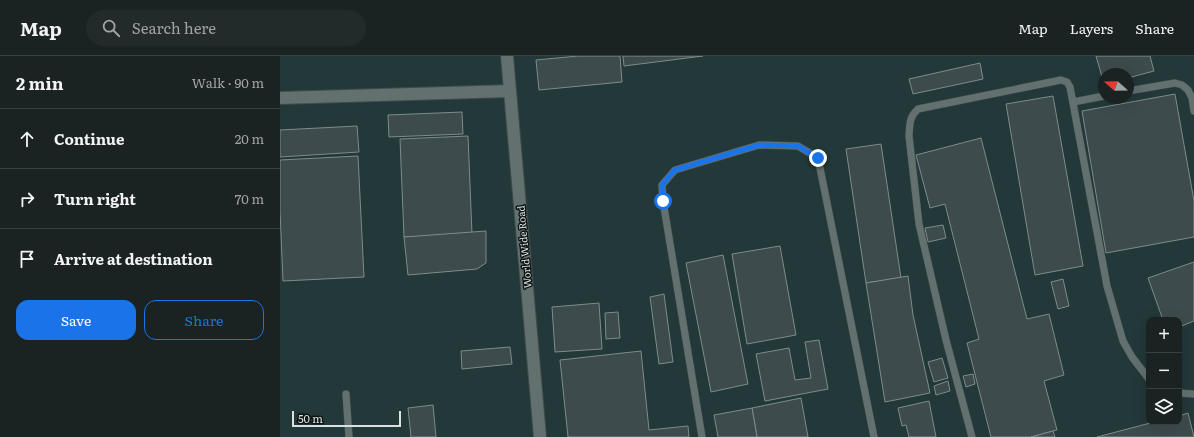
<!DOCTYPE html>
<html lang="en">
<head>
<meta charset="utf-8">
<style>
	:root { --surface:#1a2222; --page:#232a2a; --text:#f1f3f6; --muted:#9fa4a5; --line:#383f40; --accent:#1a73e8 }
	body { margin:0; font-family:Literata,serif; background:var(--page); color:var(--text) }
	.controls { position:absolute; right:12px; bottom:12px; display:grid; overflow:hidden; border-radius:8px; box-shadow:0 4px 16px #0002 }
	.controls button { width:36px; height:36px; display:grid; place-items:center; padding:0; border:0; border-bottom:1px solid var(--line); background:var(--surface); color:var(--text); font:20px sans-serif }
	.compass { position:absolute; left:818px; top:12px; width:36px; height:36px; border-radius:50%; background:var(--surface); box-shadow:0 4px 16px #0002; rotate:290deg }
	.scale { position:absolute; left:12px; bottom:10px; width:109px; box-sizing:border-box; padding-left:4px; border:2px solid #d9e1e1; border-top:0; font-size:11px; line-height:14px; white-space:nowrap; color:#d9e1e1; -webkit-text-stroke:3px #0f1515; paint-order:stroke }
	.stop { position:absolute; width:12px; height:12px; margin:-9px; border:3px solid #1a73e8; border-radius:50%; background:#fff }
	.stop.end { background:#1a73e8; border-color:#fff; box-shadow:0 1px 4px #0008 }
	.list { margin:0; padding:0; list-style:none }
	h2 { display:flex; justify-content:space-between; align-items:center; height:52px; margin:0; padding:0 16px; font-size:17px }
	h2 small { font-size:13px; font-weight:400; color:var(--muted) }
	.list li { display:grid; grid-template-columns:26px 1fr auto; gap:12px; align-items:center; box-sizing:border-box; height:60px; padding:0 16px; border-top:1px solid var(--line) }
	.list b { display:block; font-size:15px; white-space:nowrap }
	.list em { font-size:13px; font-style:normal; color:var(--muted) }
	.actions { display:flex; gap:8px; padding:12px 16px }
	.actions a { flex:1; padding:9px 0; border:1px solid var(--accent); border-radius:12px; text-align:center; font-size:14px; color:var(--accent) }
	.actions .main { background:var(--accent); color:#fff }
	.icon { flex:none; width:22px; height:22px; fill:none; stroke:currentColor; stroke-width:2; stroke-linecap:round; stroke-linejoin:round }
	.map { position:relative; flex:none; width:914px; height:381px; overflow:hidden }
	header { display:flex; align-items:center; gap:24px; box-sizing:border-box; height:56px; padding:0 20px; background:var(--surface); border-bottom:1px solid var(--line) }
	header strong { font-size:19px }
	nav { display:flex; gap:22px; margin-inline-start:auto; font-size:14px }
	.search { width:280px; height:36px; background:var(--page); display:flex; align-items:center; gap:10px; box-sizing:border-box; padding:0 14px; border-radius:22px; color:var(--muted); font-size:15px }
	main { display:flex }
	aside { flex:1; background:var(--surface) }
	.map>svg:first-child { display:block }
	.built { fill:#233839; fill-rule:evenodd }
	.building { fill:#3e4b4c; stroke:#7d8c8c }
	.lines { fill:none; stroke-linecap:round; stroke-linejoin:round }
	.lane-casing { stroke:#404b4b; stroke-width:8 }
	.street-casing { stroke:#404b4b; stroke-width:14 }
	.lane { stroke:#627070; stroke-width:7 }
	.street { stroke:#627070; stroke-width:12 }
	.route { stroke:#1a73e8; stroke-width:5 }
	.labels { text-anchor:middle; stroke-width:3; stroke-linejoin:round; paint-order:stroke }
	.street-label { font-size:10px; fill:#d9e1e1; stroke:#0f1515 }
</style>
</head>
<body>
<header>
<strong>Map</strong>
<div class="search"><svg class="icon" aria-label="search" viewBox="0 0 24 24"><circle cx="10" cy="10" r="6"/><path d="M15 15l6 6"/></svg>Search here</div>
<nav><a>Map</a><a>Layers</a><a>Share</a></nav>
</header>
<main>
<aside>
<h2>2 min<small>Walk · 90 m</small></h2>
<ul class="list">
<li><svg class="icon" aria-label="ahead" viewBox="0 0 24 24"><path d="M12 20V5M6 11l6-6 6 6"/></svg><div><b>Continue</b></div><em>20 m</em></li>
<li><svg class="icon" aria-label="right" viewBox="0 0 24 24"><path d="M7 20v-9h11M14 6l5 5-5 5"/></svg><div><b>Turn right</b></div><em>70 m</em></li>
<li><svg class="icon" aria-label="arrive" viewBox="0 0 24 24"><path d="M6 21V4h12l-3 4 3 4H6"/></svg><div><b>Arrive at destination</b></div></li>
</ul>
<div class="actions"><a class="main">Save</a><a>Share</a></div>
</aside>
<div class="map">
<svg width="914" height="381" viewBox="0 0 914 381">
	<rect width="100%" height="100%" fill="#222e2e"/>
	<path class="built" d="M0 0H914V381H0ZM824 18H848V42H824ZM869 264H899V366H869Z"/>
	<g class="building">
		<path d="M298 0H340L342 26 259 34 256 4Z"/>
		<path d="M343 0H423L344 10Z"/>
		<path d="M816 0H870L874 15 848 22V18H824V28Z"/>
		<path d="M700 7 703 23 633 38 629 23Z"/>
		<path d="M895 38 914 145V181L826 197 802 55Z"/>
		<path d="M773 40 803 210 755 219 726 48Z"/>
		<path d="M182 56 183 78 109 81 108 59Z"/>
		<path d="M77 70 79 96 0 101V74Z"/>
		<path d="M188 80 192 178 124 181 120 83Z"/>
		<path d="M701 82 747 263 769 258 784 319 764 325 777 374 751 381H711L687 287 699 283 665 148 650 152 636 99Z"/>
		<path d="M601 88 621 222 586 227 566 93Z"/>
		<path d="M78 100 84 221 3 225 0 155V104Z"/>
		<path d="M663 169 666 182 648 186 645 172Z"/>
		<path d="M206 175V207L197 213 128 219 124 181Z"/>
		<path d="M500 190 516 279 467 288 452 198Z"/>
		<path d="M443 199 468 328 431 336 406 207Z"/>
		<path d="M914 206V265L899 271V264H883L868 222Z"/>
		<path d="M628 220 633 259 650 337 605 346 586 227Z"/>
		<path d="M783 223 789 250 778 253 771 226Z"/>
		<path d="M384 238 393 306 379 308 370 241Z"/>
		<path d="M319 247 322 293 275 296 272 251Z"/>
		<path d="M338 256 340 282 326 283 325 257Z"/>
		<path d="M539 284 548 333 485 345 476 298 509 292 515 324 531 322 525 286Z"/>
		<path d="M230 291 232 308 182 313 181 295Z"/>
		<path d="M361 295 369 374 408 370 409 381H288L280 304Z"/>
		<path d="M662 302 668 322 654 326 648 306Z"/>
		<path d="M693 318 695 328 686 331 683 320Z"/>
		<path d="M668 325 670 335 656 339 654 330Z"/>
		<path d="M521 342 528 381H477L472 352Z"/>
		<path d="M649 345 656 381H629L626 369 622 370 618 352Z"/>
		<path d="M153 349 156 381H131L128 352Z"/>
		<path d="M472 352 477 381H438L434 359Z"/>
		<path d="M908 357 914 381H817L874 366H899V360Z"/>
		<path d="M773 375 775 381H751Z"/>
	</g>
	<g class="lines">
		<defs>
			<g id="lane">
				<path d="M848 35 895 27 902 29 908 34 912 42 914 55"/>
				<path d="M793 46 824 40"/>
				<path d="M899 337 914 338"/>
				<path d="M66 338 69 381"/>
				<path d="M422 381 383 145 382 129 395 114 479 89 518 90 538 102 594 381"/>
				<path d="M692 381 666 284 639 168 629 80C630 68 629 61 638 53L781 24 787 26 790 31 827 230 843 285 852 301 869 323"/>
			</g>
			<g id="street">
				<path d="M227 0 260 381"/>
				<path d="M0 42 230 35"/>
			</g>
		</defs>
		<use href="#lane" class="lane-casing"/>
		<use href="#street" class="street-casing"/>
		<use href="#lane" class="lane"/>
		<use href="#street" class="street"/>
	</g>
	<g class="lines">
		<path class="route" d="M383 145 382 129 395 114 479 89 518 90 538 102"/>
	</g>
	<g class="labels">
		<g class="street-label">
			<text transform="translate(244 191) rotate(-95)" y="4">World Wide Road</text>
		</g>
	</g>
</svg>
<div class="controls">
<button>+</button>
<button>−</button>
<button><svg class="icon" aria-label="layers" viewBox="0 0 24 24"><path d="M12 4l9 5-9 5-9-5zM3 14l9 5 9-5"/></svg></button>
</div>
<svg class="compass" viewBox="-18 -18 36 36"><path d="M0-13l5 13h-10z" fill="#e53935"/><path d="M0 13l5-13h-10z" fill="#9fa4a5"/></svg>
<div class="scale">50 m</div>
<div class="stop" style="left:383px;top:145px"></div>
<div class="stop end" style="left:538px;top:102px"></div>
</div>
</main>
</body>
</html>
